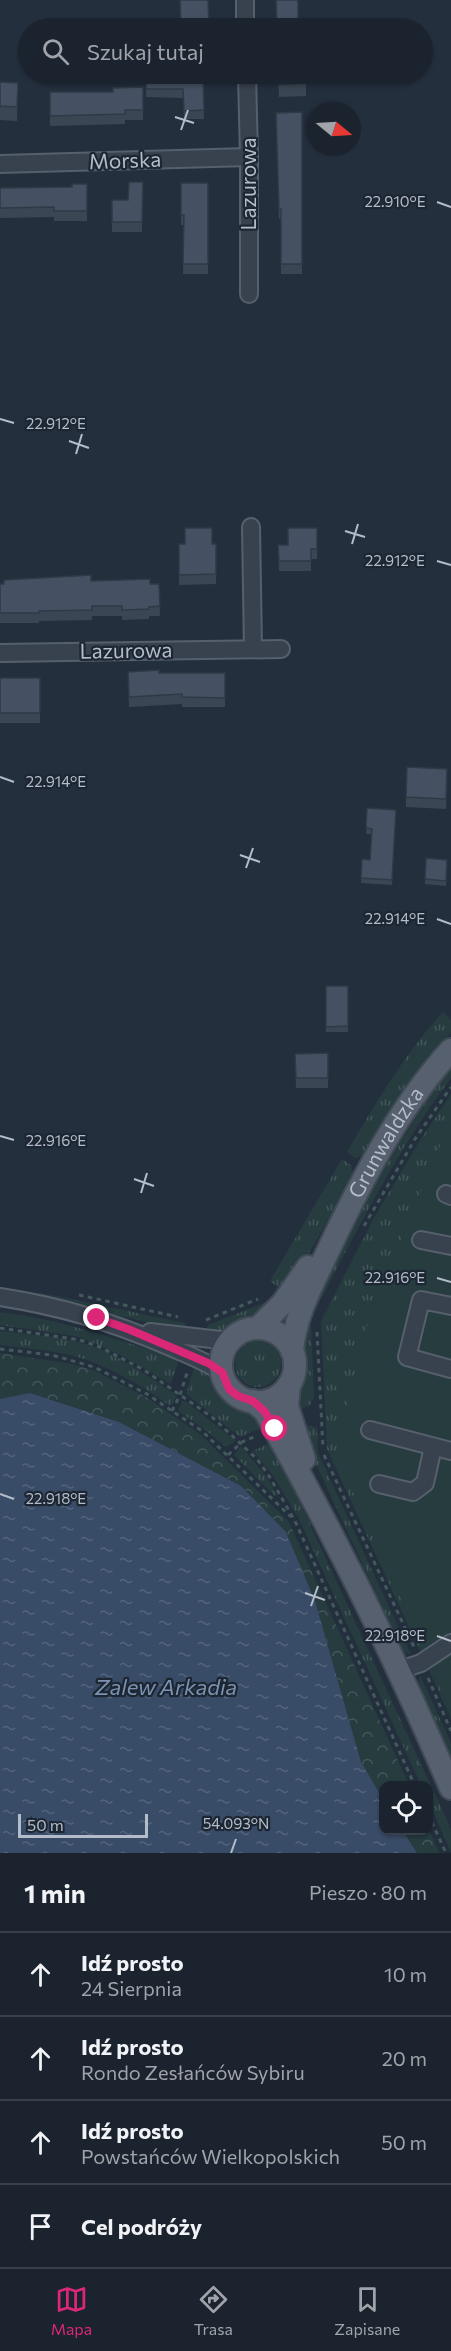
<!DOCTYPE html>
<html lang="pl">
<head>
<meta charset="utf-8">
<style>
	:root { --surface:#1b232e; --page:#282f3a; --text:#f1f3f6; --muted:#a0a4aa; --line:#39404a; --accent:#db2777 }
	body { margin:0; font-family:Commissioner,sans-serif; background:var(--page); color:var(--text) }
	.controls { position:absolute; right:18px; bottom:18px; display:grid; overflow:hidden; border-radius:12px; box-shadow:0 2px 4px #0004 }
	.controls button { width:54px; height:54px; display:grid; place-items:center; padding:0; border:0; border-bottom:2px solid var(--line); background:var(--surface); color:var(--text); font:30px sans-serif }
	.compass { position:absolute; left:307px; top:102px; width:54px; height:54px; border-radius:50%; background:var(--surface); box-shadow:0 2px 4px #0004; rotate:108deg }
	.scale { position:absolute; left:18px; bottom:15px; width:130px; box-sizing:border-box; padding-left:6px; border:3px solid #b4bcc9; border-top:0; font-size:16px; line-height:21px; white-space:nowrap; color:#b4bcc9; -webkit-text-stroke:4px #1d2633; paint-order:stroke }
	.stop { position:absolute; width:18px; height:18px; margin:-14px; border:4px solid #db2777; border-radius:50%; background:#fff }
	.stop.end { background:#db2777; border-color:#fff; box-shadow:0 2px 6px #0008 }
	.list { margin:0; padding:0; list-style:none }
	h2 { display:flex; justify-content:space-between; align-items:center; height:78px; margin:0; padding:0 24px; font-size:26px }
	h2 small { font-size:20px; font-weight:400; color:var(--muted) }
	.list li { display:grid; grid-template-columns:39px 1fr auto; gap:18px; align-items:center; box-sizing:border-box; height:84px; padding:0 24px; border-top:2px solid var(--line) }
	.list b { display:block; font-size:22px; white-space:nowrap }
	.list p { margin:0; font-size:20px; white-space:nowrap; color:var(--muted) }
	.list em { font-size:20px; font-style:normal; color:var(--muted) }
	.icon { flex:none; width:33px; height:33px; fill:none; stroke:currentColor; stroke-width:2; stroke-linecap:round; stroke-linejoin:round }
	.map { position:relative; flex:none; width:451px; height:1853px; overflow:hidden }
	.search { position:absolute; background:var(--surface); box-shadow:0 2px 4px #0004; left:18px; right:18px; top:18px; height:66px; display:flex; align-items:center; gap:15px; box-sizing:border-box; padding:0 21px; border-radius:33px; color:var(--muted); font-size:22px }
	.sheet { height:414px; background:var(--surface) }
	nav { display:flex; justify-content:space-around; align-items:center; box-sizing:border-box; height:84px; border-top:2px solid var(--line); background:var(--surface); font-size:16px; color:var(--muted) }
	nav a { display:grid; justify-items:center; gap:3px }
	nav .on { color:var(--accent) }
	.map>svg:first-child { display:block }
	.grass { fill:url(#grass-tufts) }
	.forest { fill:url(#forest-crowns) }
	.pitch { fill:#263c3f }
	.water { fill:url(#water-ripples) }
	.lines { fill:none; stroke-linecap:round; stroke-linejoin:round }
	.minor-casing { stroke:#565f6c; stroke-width:20 }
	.major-casing { stroke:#414a57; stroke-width:26 }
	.path { stroke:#44595c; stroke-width:3; stroke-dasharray:4.5 4.5; stroke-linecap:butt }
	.minor { stroke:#38414e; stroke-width:16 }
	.major { stroke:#56606e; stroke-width:22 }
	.wall { fill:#3b4654 }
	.building { fill:#455162; stroke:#303945; stroke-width:1.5 }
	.route { stroke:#db2777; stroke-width:8 }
	.ticks { fill:none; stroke:#b4bcc9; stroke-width:2 }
	.labels { text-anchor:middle; stroke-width:4.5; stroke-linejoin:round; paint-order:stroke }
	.street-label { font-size:21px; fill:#b4bcc9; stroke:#1d2633 }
	.water-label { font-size:22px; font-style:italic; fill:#7c92b1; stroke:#1d2633 }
	.ticks-label { font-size:15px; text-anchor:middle; fill:#b4bcc9; stroke:#1d2633; stroke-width:4.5; stroke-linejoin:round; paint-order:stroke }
</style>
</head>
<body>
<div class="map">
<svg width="451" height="1853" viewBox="0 0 451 1853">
	<defs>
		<pattern id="grass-tufts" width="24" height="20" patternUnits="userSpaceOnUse" patternTransform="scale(1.5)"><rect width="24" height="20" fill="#263c3f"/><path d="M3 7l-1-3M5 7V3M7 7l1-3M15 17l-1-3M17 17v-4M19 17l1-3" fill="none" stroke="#435659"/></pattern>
		<pattern id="forest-crowns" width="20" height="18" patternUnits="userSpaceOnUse" patternTransform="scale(1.5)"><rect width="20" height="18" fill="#263c3f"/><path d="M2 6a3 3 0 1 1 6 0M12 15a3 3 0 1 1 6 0" fill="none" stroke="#435659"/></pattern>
		<pattern id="water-ripples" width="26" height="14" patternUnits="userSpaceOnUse" patternTransform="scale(1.5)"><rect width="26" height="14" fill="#394c67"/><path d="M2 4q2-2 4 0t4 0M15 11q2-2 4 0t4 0" fill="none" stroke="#53647b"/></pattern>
	</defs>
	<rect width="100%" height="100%" fill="#242f3e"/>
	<g class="grass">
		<path d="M443 1012 451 1020V1033L422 1067 366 1155 355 1158 347 1152C375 1104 405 1053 443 1012Z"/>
		<path d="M451 1067V1078C397 1150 357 1230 316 1309L310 1306C352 1223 396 1142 451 1067Z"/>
		<path d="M451 1094V1191L424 1651 421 1653 327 1449 321 1321 375 1216 419 1142Z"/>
		<path d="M342 1159 351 1165 354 1176 312 1248 283 1291 270 1281Z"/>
		<path d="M0 1287 57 1296 185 1323 188 1332 48 1299 0 1291Z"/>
		<path d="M266 1302 274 1305 257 1317 241 1320 218 1333H205L208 1325Z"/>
		<path d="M0 1312C62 1319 120 1341 179 1359L171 1384 123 1356 81 1337 0 1325Z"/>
		<path d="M303 1321 311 1325 314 1397 310 1405 294 1412 295 1393 302 1378 304 1367 302 1349Z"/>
		<path d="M0 1331C26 1334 53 1336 78 1342 111 1349 147 1376 175 1394L176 1397 172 1404 169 1405C140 1385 108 1365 74 1356 50 1350 25 1348 0 1345Z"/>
		<circle cx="258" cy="1364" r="23"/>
		<path d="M195 1364 212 1375 224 1395 236 1404 246 1408 265 1426 240 1437 186 1394Z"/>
		<path d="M182 1401H185L236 1441 226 1447 204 1429 178 1411Z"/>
		<path d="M310 1425 317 1428 318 1453 411 1655 403 1651 300 1430Z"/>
		<path d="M272 1442 451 1829V1852L429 1803 428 1786 421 1785 298 1517 272 1474 253 1451Z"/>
		<path d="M241 1446 266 1476 277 1495 275 1496 234 1455Z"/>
		<path d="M431 1667 451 1712V1718L428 1668Z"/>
		<path d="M420 1675 451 1743V1756L418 1685Z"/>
	</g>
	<g class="forest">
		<path d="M0 1353 72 1364 93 1370 146 1397 200 1434 289 1522 409 1785 384 1786 383 1799 361 1762 315 1601 286 1532 241 1486 119 1422 30 1393 0 1399Z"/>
		<path d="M429 1829 439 1853H417L403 1831Z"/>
	</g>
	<path class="pitch" d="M451 1123V1712L336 1453 371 1311 447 1129Z"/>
	<path class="water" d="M30 1393 119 1422 241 1486 286 1532 315 1601 361 1762 383 1799 384 1830 403 1831 417 1853H0V1399Z"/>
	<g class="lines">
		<defs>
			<g id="minor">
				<path d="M245 0V28"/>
				<path d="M247 74 249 157V294"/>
				<path d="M0 164 249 157"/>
				<path d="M251 527 253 649"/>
				<path d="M0 653 281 649"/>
				<path d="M446 1194 451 1196"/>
				<path d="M421 1240 451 1246"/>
				<path d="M0 1297C63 1307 109 1321 168 1346 186 1354 205 1361 222 1372"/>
				<path d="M451 1306 421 1300 407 1357 451 1369"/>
				<path d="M150 1332 229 1341"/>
				<path d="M370 1430 451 1451"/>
				<path d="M379 1484 413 1492 425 1483 433 1447"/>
				<path d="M400 1670 421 1663 451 1643"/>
			</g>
			<g id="major">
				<circle cx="258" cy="1365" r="37"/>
				<path d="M258 1328 283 1303 308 1267"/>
				<path id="s1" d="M292 1351C295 1315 312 1285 327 1253 360 1183 399 1107 451 1050"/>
				<path d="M289 1385 287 1406 304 1459"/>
				<path d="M253 1401 265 1411C334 1534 396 1659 451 1788"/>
			</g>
		</defs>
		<use href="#minor" class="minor-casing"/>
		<use href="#major" class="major-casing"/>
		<g class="path">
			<path d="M364 1226 415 1139 451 1087"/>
			<path d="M79 1295 178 1317"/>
			<path d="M206 1320 258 1299"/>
			<path d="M0 1328 80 1340 100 1347 144 1370 212 1417 257 1459 269 1476 295 1521 415 1786"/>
			<path d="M317 1332 323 1448"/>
			<path d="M0 1349 52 1355 94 1367 147 1394 202 1431 291 1517"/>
			<path d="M172 1411 180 1395 188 1370"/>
			<path d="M228 1455 242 1442 256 1436"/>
			<path d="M324 1455 414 1647"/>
			<path d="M428 1678 451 1731"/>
			<path d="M428 1814 446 1853"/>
		</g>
		<use href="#minor" class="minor"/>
		<use href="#major" class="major"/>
	</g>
	<g class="wall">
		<path d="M278 74 306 83V96L279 97Z"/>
		<path d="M203 75 204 119H184L183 98 146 97V77Z"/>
		<path d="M0 82 18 83 17 121 0 120Z"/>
		<path d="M143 87V120H125V124L50 126V92H113Z"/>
		<path d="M302 112V274H281V219H279L276 123Z"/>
		<path d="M143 182 142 232H112V200H128Z"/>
		<path d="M181 183H208V274H183L184 225H181Z"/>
		<path d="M87 184V221H54V217L0 218V188L72 187Z"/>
		<path d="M317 528V559H311V571H279L278 545H288Z"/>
		<path d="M179 544H216V584L179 585Z"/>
		<path d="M91 581 159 584 160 616H149V619L122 620V616H92V620L39 621V623H0V584Z"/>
		<path d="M159 673H225V707H182V704L129 707 128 682Z"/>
		<rect x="0" y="678" width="40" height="45"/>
		<path d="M447 779 446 809 406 807V797Z"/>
		<path d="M367 808 396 810 392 885 361 883 362 859 370 860 372 834H366Z"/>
		<path d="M447 865 446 886 425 884V879Z"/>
		<rect x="326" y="986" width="22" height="46"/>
		<path d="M328 1053V1088H296L295 1054Z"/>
	</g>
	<g class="building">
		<path d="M180 0H208L209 28H181Z"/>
		<path d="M276 0H298V28H277Z"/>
		<path d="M155 74H169V76L203 75 204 110 184 111 183 89H146V77H155Z"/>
		<path d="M278 74H305L306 83 279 85Z"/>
		<path d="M0 82 18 83 17 107 0 106Z"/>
		<path d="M143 87V110H125V114L50 116V92H113V88Z"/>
		<path d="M302 112V264H281V209H279L276 113Z"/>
		<path d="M129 182H143L142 222H112V200H128Z"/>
		<path d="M181 183H208V264H183L184 215H181Z"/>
		<path d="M72 184H87V211H54V207L0 208V188L72 187Z"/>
		<path d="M185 528H212V544H216V574L179 575V544H185Z"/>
		<path d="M288 528H317V549H311V561H279L278 545H288Z"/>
		<path d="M91 575V581L150 579V584H159L160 606 149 607V609L122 610V606H92V610L39 611V613H0V584H4V580Z"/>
		<path d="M159 670V673H225V698L182 697V694L129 697 128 672Z"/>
		<rect x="0" y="678" width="40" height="35"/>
		<path d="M407 767 447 769 446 799 406 797Z"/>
		<path d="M367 808 396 810 392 880 361 878 362 859 370 860 372 829 366 828Z"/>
		<path d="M426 858 447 860 446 881 425 879Z"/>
		<path d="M326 986H348V1026L326 1027Z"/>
		<path d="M328 1053V1078H296L295 1054Z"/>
	</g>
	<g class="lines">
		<path class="route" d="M97 1318 128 1329 208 1363 222 1372 229 1389 238 1396 253 1401 265 1412 275 1429"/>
	</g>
	<path class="ticks" d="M175 117 194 123M181 130 188 110M437 202 451 207M0 419 14 423M69 441 89 448M76 454 82 434M345 531 365 537M352 544 358 524M437 561 451 565M0 777 14 782M240 855 260 862M246 868 253 848M437 919 451 924M0 1136 14 1140M134 1179 154 1186M141 1193 147 1173M437 1278 451 1282M0 1494 14 1499M305 1593 325 1600M311 1606 318 1586M437 1636 451 1641M231 1853 236 1839"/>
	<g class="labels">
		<g class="street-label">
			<text transform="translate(125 161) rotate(-2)" y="7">Morska</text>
			<text transform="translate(249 184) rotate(-90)" y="7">Lazurowa</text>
			<text transform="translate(126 651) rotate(-1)" y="7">Lazurowa</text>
			<text dy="7" stroke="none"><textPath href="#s1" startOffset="230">Grunwaldzka</textPath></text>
		</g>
		<g class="water-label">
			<text x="166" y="1695">Zalew Arkadia</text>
		</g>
	</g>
	<g class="ticks-label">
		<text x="395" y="207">22.910°E</text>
		<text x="56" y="429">22.912°E</text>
		<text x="395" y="566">22.912°E</text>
		<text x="56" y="787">22.914°E</text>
		<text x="395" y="924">22.914°E</text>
		<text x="56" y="1146">22.916°E</text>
		<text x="395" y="1283">22.916°E</text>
		<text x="56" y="1504">22.918°E</text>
		<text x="395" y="1641">22.918°E</text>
		<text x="236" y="1829">54.093°N</text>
	</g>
</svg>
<div class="controls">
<button><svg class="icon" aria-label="locate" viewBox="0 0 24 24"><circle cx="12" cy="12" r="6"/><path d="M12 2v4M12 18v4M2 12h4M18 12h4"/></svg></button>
</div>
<svg class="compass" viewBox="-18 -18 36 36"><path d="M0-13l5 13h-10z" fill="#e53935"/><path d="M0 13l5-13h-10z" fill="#a0a4aa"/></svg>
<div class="scale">50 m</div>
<div class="stop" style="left:275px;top:1429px"></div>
<div class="stop end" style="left:97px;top:1318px"></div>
<div class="search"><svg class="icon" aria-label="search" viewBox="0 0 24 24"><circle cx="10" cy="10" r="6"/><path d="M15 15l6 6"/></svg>Szukaj tutaj</div>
</div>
<section class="sheet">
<h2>1 min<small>Pieszo · 80 m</small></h2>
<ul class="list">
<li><svg class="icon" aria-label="ahead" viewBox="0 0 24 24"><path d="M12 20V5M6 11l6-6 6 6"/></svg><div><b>Idź prosto</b><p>24 Sierpnia</p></div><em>10 m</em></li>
<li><svg class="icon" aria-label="ahead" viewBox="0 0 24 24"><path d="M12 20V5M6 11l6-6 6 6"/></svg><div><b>Idź prosto</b><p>Rondo Zesłańców Sybiru</p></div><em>20 m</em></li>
<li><svg class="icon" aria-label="ahead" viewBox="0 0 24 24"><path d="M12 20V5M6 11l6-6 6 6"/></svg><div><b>Idź prosto</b><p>Powstańców Wielkopolskich</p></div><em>50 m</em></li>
<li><svg class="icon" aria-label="arrive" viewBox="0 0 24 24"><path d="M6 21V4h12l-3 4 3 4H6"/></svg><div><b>Cel podróży</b></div></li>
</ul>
</section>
<nav>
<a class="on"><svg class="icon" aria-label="map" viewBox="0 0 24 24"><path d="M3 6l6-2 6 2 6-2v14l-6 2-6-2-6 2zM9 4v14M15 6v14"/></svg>Mapa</a>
<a><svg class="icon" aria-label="directions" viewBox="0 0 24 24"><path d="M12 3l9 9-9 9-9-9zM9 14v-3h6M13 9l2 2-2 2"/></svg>Trasa</a>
<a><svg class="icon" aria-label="saved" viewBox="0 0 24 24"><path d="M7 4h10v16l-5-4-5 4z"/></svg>Zapisane</a>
</nav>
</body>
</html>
